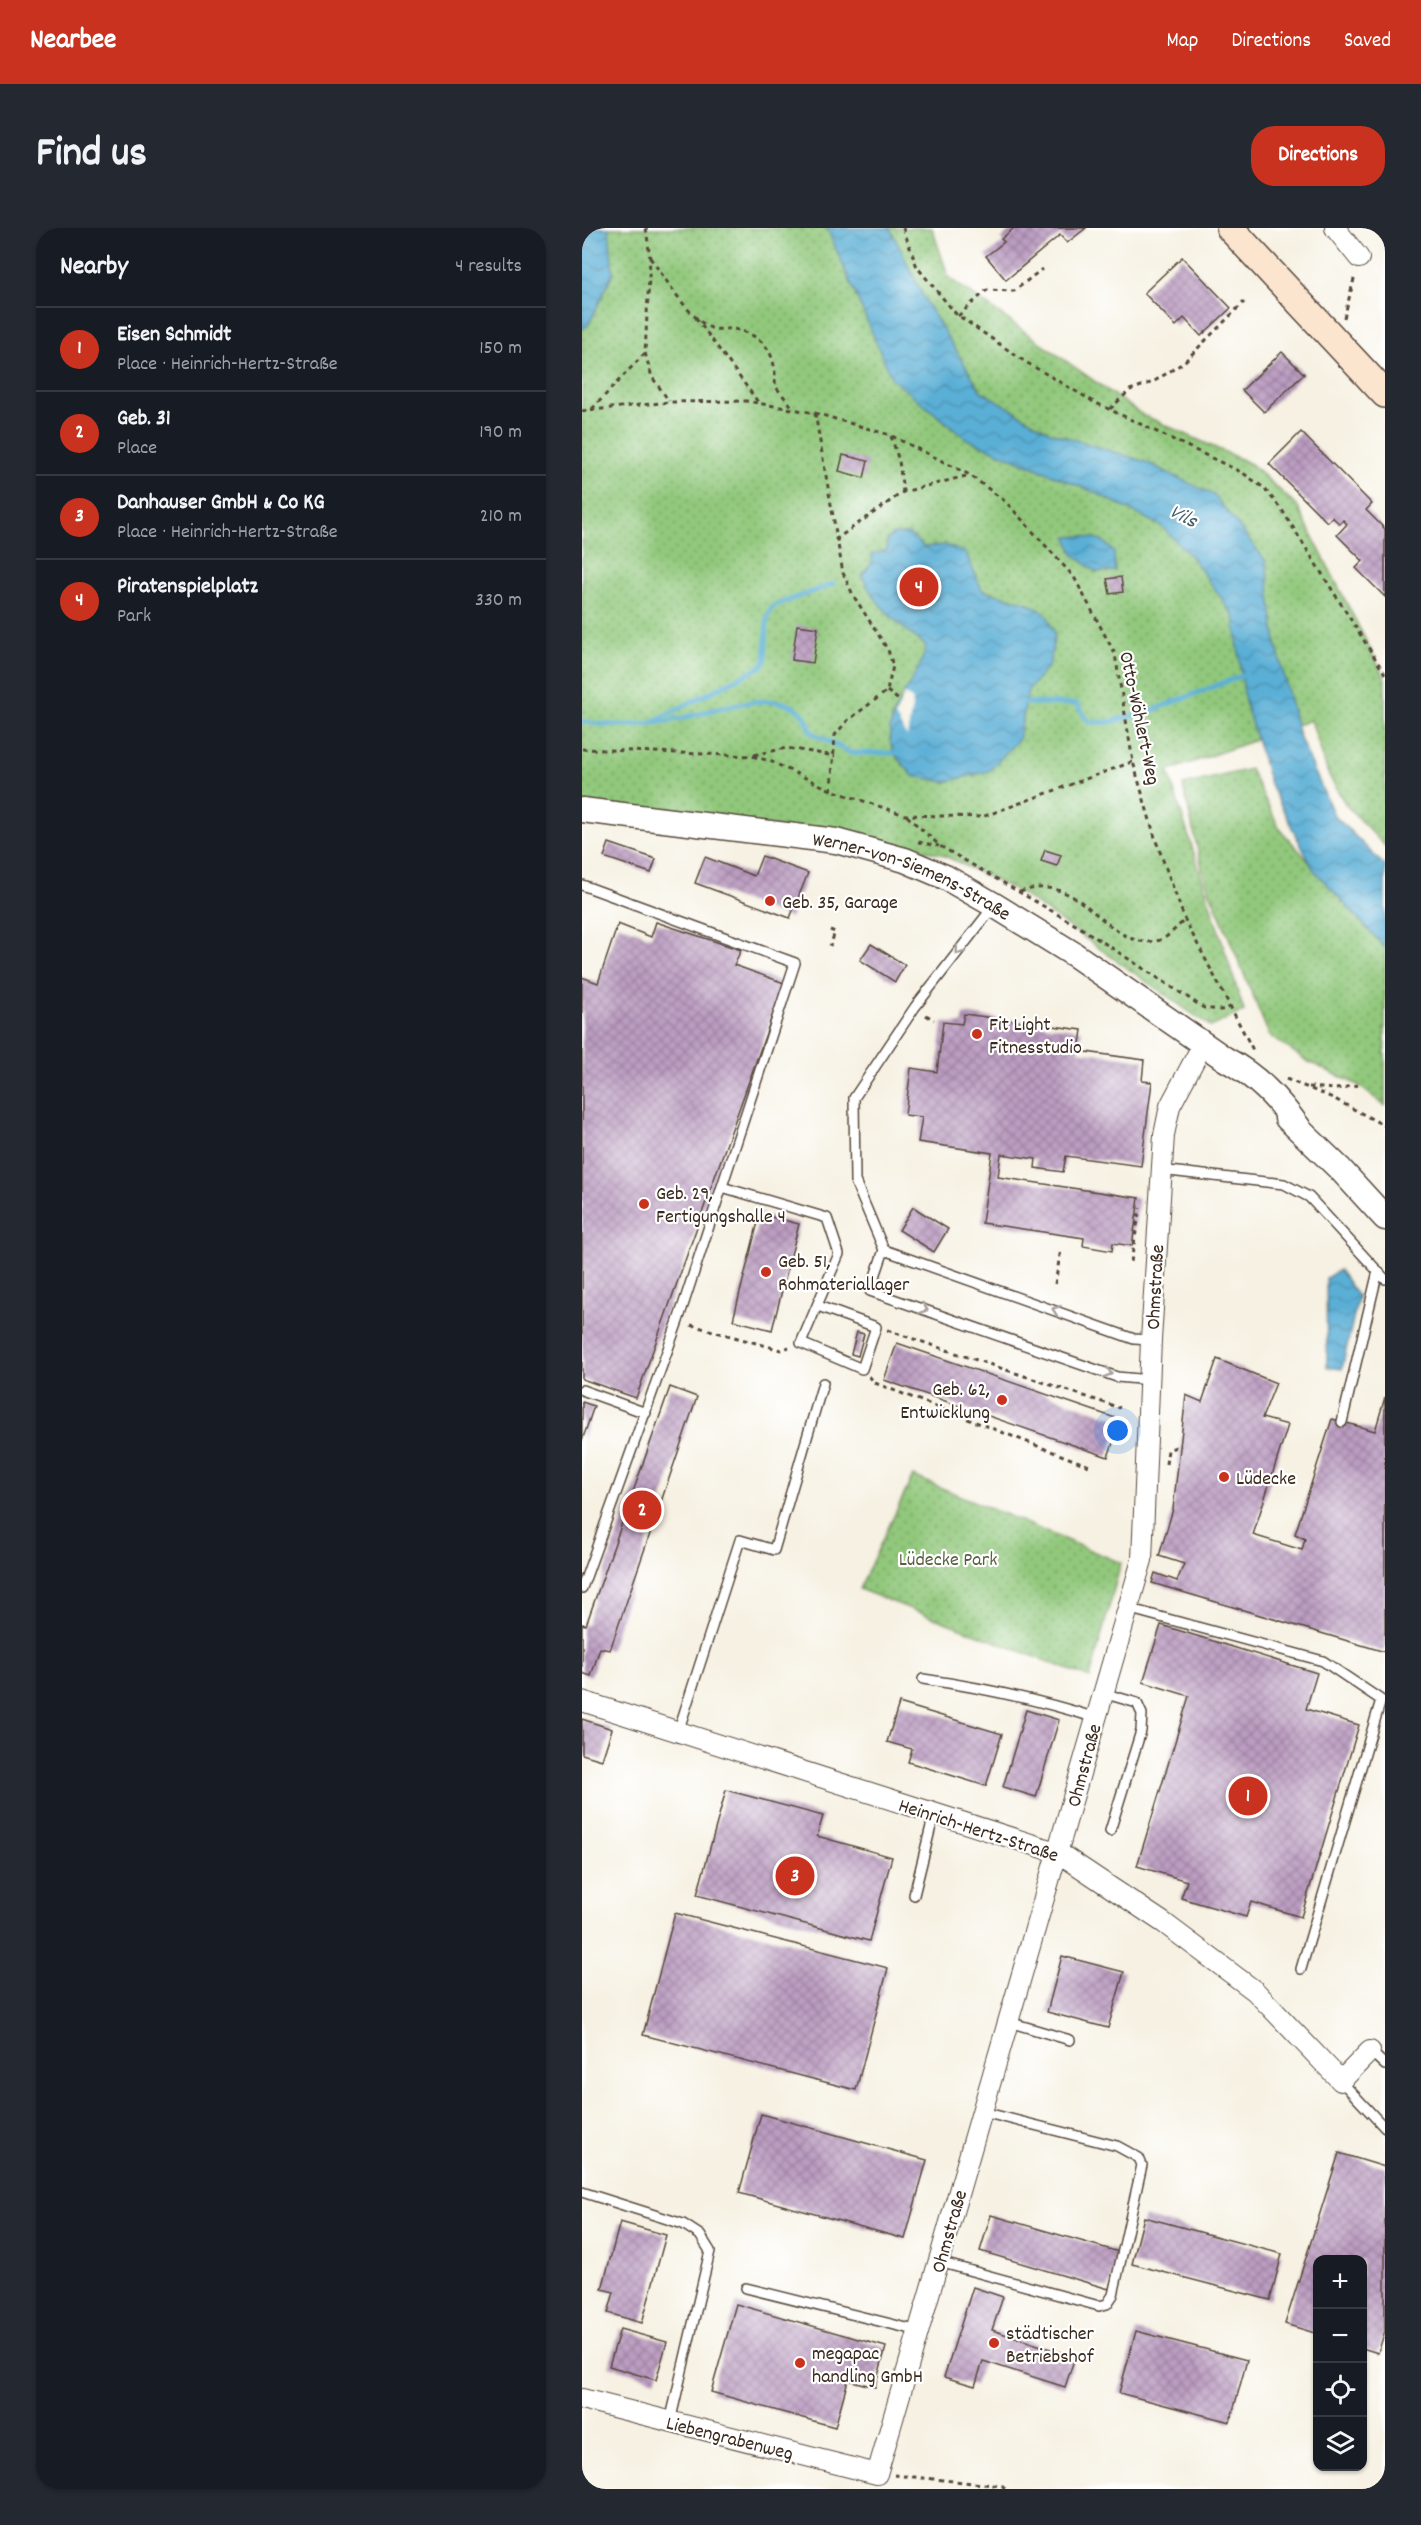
<!DOCTYPE html>
<html lang="en">
<head>
<meta charset="utf-8">
<style>
	:root { --surface:#171b24; --page:#242831; --text:#f1f3f6; --muted:#9ea1a6; --line:#363941; --accent:#c8321e }
	body { margin:0; font-family:Dekko,sans-serif; background:var(--page); color:var(--text) }
	.controls { position:absolute; right:18px; bottom:18px; display:grid; overflow:hidden; border-radius:12px; box-shadow:0 2px 4px #0004 }
	.controls button { width:54px; height:54px; display:grid; place-items:center; padding:0; border:0; border-bottom:2px solid var(--line); background:var(--surface); color:var(--text); font:30px sans-serif }
	.you { position:absolute; left:536px; top:1203px; width:21px; height:21px; margin:-15px; border:4px solid #fff; border-radius:50%; background:#1a73e8; box-shadow:0 0 0 9px #1a73e833 }
	.badge { display:grid; place-items:center; width:39px; height:39px; border-radius:50%; background:var(--accent); color:#fff; font-size:20px; font-weight:700 }
	.pin { position:absolute; translate:-50% -50%; border:3px solid #fff; box-shadow:0 2px 6px #0006 }
	.list { margin:0; padding:0; list-style:none }
	h2 { display:flex; justify-content:space-between; align-items:center; height:78px; margin:0; padding:0 24px; font-size:26px }
	h2 small { font-size:20px; font-weight:400; color:var(--muted) }
	.list li { display:grid; grid-template-columns:39px 1fr auto; gap:18px; align-items:center; box-sizing:border-box; height:84px; padding:0 24px; border-top:2px solid var(--line) }
	.list b { display:block; font-size:22px; white-space:nowrap }
	.list p { margin:0; font-size:20px; white-space:nowrap; color:var(--muted) }
	.list em { font-size:20px; font-style:normal; color:var(--muted) }
	.icon { flex:none; width:33px; height:33px; fill:none; stroke:currentColor; stroke-width:2; stroke-linecap:round; stroke-linejoin:round }
	.map { position:relative; flex:none; width:803px; height:2261px; overflow:hidden; border-radius:24px }
	header { display:flex; align-items:center; gap:36px; box-sizing:border-box; height:84px; padding:0 30px; background:var(--accent); color:#fff }
	header strong { font-size:28px }
	nav { display:flex; gap:33px; margin-inline-start:auto; font-size:21px }
	.intro { display:flex; align-items:center; justify-content:space-between; box-sizing:border-box; height:144px; padding:0 36px }
	h1 { margin:0; font-size:42px }
	.button { padding:15px 27px; border-radius:24px; background:var(--accent); color:#fff; font-size:21px; font-weight:700 }
	main { display:flex; gap:36px; padding:0 36px }
	aside { flex:1; background:var(--surface); border-radius:24px; box-shadow:0 2px 4px #0004 }
	.map>svg:first-child { display:block }
	.green { fill:url(#green-dots); stroke:#66794c; stroke-width:1.5 }
	.water { fill:url(#water-waves); stroke:#4a6c7a; stroke-width:1.5 }
	.pier { fill:#f6f1e2 }
	.lines { fill:none; stroke-linecap:round; stroke-linejoin:round }
	.stream { stroke:#5aafd6; stroke-width:5 }
	.building { fill:url(#building-cross-hatch) }
	.service-casing { stroke:#57483b; stroke-width:12 }
	.minor-casing { stroke:#57483b; stroke-width:22 }
	.tertiary-casing { stroke:#57483b; stroke-width:27 }
	.secondary-casing { stroke:#57483b; stroke-width:30 }
	.path { stroke:#57483b; stroke-width:3; stroke-dasharray:4.5 4.5; stroke-linecap:butt }
	.service { stroke:#fff; stroke-width:9 }
	.minor { stroke:#fff; stroke-width:20 }
	.tertiary { stroke:#fff; stroke-width:24 }
	.secondary { stroke:#fbe5cf; stroke-width:27 }
	.oneway { stroke:#a79f9a }
	.poi-dot { fill:#c8321e; stroke:#fff; stroke-width:2 }
	.labels { text-anchor:middle; stroke-width:4.5; stroke-linejoin:round; paint-order:stroke }
	.street-label { font-size:20px; fill:#3b2a1e; stroke:#fff }
	.poi-label { font-size:20px; fill:#3b2a1e; stroke:#fff; text-anchor:start }
	.park-label { font-size:20px; fill:#59613f; stroke:#fff }
	.water-label { font-size:21px; font-style:italic; fill:#475f68; stroke:#fff }
</style>
</head>
<body>
<header>
<strong>Nearbee</strong>
<nav><a>Map</a><a>Directions</a><a>Saved</a></nav>
</header>
<div class="intro"><h1>Find us</h1><a class="button">Directions</a></div>
<main>
<aside>
<h2>Nearby<small>4 results</small></h2>
<ul class="list">
<li><span class="badge">1</span><div><b>Eisen Schmidt</b><p>Place · Heinrich-Hertz-Straße</p></div><em>150 m</em></li>
<li><span class="badge">2</span><div><b>Geb. 31</b><p>Place</p></div><em>190 m</em></li>
<li><span class="badge">3</span><div><b>Danhauser GmbH &amp; Co KG</b><p>Place · Heinrich-Hertz-Straße</p></div><em>210 m</em></li>
<li><span class="badge">4</span><div><b>Piratenspielplatz</b><p>Park</p></div><em>330 m</em></li>
</ul>
</aside>
<div class="map">
<svg width="803" height="2261" viewBox="0 0 803 2261">
	<defs>
		<pattern id="green-dots" width="8" height="8" patternUnits="userSpaceOnUse" patternTransform="scale(1.5)"><rect width="8" height="8" fill="#91c87b"/><path d="M2 2h.1M6 6h.1" fill="none" stroke="#78a364" stroke-width="1.8" stroke-linecap="round"/></pattern>
		<pattern id="water-waves" width="16" height="10" patternUnits="userSpaceOnUse" patternTransform="scale(1.5)"><rect width="16" height="10" fill="#5aafd6"/><path d="M0 5q4-4 8 0t8 0" fill="none" stroke="#4c8fad"/></pattern>
		<pattern id="building-cross-hatch" width="8" height="8" patternUnits="userSpaceOnUse" patternTransform="scale(1.5)"><rect width="8" height="8" fill="#bc9dc2"/><path d="M0 0l8 8M0 8l8-8" fill="none" stroke="#9a809d"/></pattern>
	</defs>
	<rect width="100%" height="100%" fill="#fff"/>
	<filter id="ink" filterUnits="userSpaceOnUse"><feTurbulence type="fractalNoise" baseFrequency=".0167" numOctaves="2"/><feDisplacementMap in="SourceGraphic" scale="12" xChannelSelector="R" yChannelSelector="G"/><feConvolveMatrix kernelMatrix="1 2 1 2 8 2 1 2 1" color-interpolation-filters="sRGB"/></filter>
	<filter id="wash" filterUnits="userSpaceOnUse"><feTurbulence type="fractalNoise" baseFrequency=".008" numOctaves="4" result="noise"/><feDisplacementMap in="SourceGraphic" scale="24" xChannelSelector="R" yChannelSelector="G"/><feGaussianBlur stdDeviation="1.35" result="paint"/><feColorMatrix in="noise" values="0 0 0 0 0 0 0 0 0 0 0 0 0 0 0 0 0 1.4 0 .05"/><feComposite in="paint" operator="in"/></filter>
	<g filter="url(#wash)">
		<rect width="100%" height="100%" fill="#f6f1e2"/>
		<g class="green">
			<path d="M0 0H350L367 50 559 186 669 236 715 278 803 450V618L764 577 746 546 729 492 586 543 662 783 629 799 437 664 359 626 255 606 0 575Z"/>
			<path d="M668 541 698 601 803 720V878L776 857 725 833 687 807 622 649 601 557Z"/>
			<path d="M331 1248 539 1335 508 1450 277 1361Z"/>
		</g>
		<g class="water">
			<path d="M0 0H27L31 45 6 98 0 101Z"/>
			<path d="M245 0H308L344 74 399 163 468 204 564 234 632 267 684 333 694 415 717 508 752 587 803 638V720L731 641 688 556 663 474 652 388 609 328 579 298 516 266 385 211 310 151Z"/>
			<path d="M311 306H327L342 319 364 317 384 325 400 362 443 374 464 385 473 406 467 438 446 462 437 511 407 543 364 554 331 548C326 541 318 534 313 526 292 491 339 452 344 418 319 399 292 377 280 347L290 335V326L305 322V311Z"/>
			<path d="M501 308 520 312 532 324 533 343 514 344 491 326 485 309Z"/>
			<path d="M757 1042 776 1069 760 1141 745 1139 744 1050Z"/>
		</g>
		<path class="pier" d="M322 466 331 472 325 509 313 488Z"/>
		<g class="lines">
			<g class="stream">
				<path d="M444 475 495 476 507 494H527L566 484 664 446"/>
				<path d="M0 493C29 500 62 497 91 492 128 486 217 446 229 504L269 525H313"/>
				<path d="M72 493 178 439 183 433 185 390 191 378 251 356"/>
			</g>
		</g>
		<g id="blocks">
			<g class="building">
				<path d="M432 0H504L485 15 478 7 424 52 404 28 422 14 419 11Z"/>
				<path d="M600 29 649 80 619 108 602 90 594 98 562 65Z"/>
				<path d="M700 124 722 146 682 184 660 162Z"/>
				<path d="M719 204 790 276 784 282 803 301V369L774 340 781 333 755 307 765 296 761 292 758 296 750 289 745 294 687 236Z"/>
				<path d="M261 227 286 233 282 250 257 243Z"/>
				<path d="M539 349 541 364 528 366 525 351Z"/>
				<path d="M215 397 236 400 231 435 210 432Z"/>
				<path d="M27 615 74 631 69 645 22 629Z"/>
				<path d="M463 622 479 627 475 638 459 633Z"/>
				<path d="M180 628 226 645 208 690 113 655 123 629 172 648Z"/>
				<path d="M74 694 159 722 152 737 202 755 54 1170 0 1151V749L16 755 36 696 69 709Z"/>
				<path d="M289 716 323 737 313 754 278 732Z"/>
				<path d="M382 786 500 802 497 823 562 832 560 853 570 854 559 938 484 928 481 944 453 940 454 931 419 926 416 949 557 970 550 1018 531 1015 530 1023 501 1018 502 1010 400 995 410 925 336 914 340 889 323 887 329 840 355 844 361 794 380 796Z"/>
				<path d="M331 979 366 1001 352 1024 317 1002Z"/>
				<path d="M178 986 217 996 190 1102 151 1092Z"/>
				<path d="M275 1104 282 1106 276 1128 269 1126Z"/>
				<path d="M315 1115 539 1192 526 1229 302 1152Z"/>
				<path d="M635 1131 694 1155 680 1190 706 1197 671 1307 720 1322 723 1311 713 1306 750 1191 793 1203 803 1169V1424L570 1355 573 1345 595 1353 602 1336 577 1328 591 1281 604 1167 620 1174Z"/>
				<path d="M88 1159 115 1169 28 1422 18 1420 9 1448 0 1445V1396L4 1397Z"/>
				<path d="M0 1174 12 1178 0 1213Z"/>
				<path d="M579 1397 735 1445 724 1481 777 1497 719 1689 669 1674 664 1689 599 1670 605 1653 555 1638 607 1468 561 1454Z"/>
				<path d="M317 1475 420 1506 404 1558 326 1534 330 1521 305 1514Z"/>
				<path d="M444 1482 477 1492 454 1569 421 1559Z"/>
				<path d="M0 1491 30 1501 20 1532 0 1526Z"/>
				<path d="M144 1562 241 1588 235 1608 310 1629 287 1713 115 1667Z"/>
				<path d="M93 1685 306 1740 274 1862 61 1807Z"/>
				<path d="M480 1728 542 1744 526 1800 465 1784Z"/>
				<path d="M179 1886 345 1932 323 2011 157 1965Z"/>
				<path d="M757 1925 803 1939V2103L796 2125 780 2120V2032H736V2106L703 2096Z"/>
				<path d="M409 1987 537 2024 527 2061 398 2023Z"/>
				<path d="M562 1989 700 2026 688 2072 550 2036Z"/>
				<path d="M38 1994 84 2007 60 2095 26 2085 32 2064 20 2061Z"/>
				<path d="M391 2059 421 2069 410 2102 493 2129 483 2159 401 2133 393 2158 362 2149Z"/>
				<path d="M154 2076 304 2119 293 2159 266 2152 253 2199 129 2164Z"/>
				<path d="M38 2101 85 2114 74 2152 27 2138Z"/>
				<path d="M554 2103 665 2132 648 2194 537 2165Z"/>
			</g>
		</g>
	</g>
	<g filter="url(#ink)">
		<use href="#blocks" fill-opacity="0" stroke="#57483b" stroke-width="1.5"/>
		<g class="lines">
			<defs>
				<g id="service">
					<path d="M0 657 213 735 96 1093 0 1360"/>
					<path d="M411 679 333 779 272 870 273 953 302 1022 288 1063 535 1149 568 1152"/>
					<path d="M578 942 702 956 727 969 803 1051"/>
					<path d="M140 959 245 990 257 1026 219 1115 280 1141 294 1099 236 1078"/>
					<path d="M302 1022 552 1111 569 1112"/>
					<path d="M0 1162 64 1185"/>
					<path d="M760 1194 796 1043"/>
					<path d="M545 1380 741 1433 799 1472 719 1741"/>
					<path d="M341 1451C403 1460 454 1471 514 1490"/>
					<path d="M521 1465 555 1475 560 1486 559 1503 528 1603"/>
					<path d="M96 1504 158 1312 192 1322 241 1155"/>
					<path d="M332 1667 352 1586"/>
					<path d="M427 1794 488 1812"/>
					<path d="M788 1823 803 1837"/>
					<path d="M759 1853 803 1900"/>
					<path d="M0 1964 101 1996 118 2007 128 2023 88 2194"/>
					<path d="M357 2034 517 2078 525 2076 531 2067 560 1937 557 1930 535 1918 401 1884"/>
					<path d="M164 2060 337 2103"/>
				</g>
				<g id="minor">
					<path d="M753 0 777 30"/>
					<path d="M0 1473 477 1625 582 1695 673 1763 759 1853 788 1823"/>
					<path d="M0 2171 295 2246 560 1332 569 1112 582 907 588 878 621 816"/>
				</g>
				<g id="tertiary">
					<path id="s1" d="M0 582 254 613 323 632 363 649 412 677 493 727 643 831C675 848 696 871 717 900"/>
					<path d="M705 890 759 942 803 990"/>
				</g>
				<path id="secondary" d="M648 0 803 166"/>
			</defs>
			<use href="#service" class="service-casing"/>
			<use href="#minor" class="minor-casing"/>
			<use href="#tertiary" class="tertiary-casing"/>
			<use href="#secondary" class="secondary-casing"/>
			<g class="path">
				<path d="M321 0 335 39 374 86 442 133 512 174 661 245 682 260 700 282 803 446"/>
				<path d="M68 30C83 49 107 91 129 100 136 103 145 100 152 101 184 108 195 127 193 158L212 181"/>
				<path d="M376 88 405 62 432 63 460 41"/>
				<path d="M114 90 176 174"/>
				<path d="M762 90 773 47"/>
				<path d="M63 125 70 149 87 173"/>
				<path d="M10 181 63 125 68 30 64 0"/>
				<path d="M528 181 548 162 571 154 601 135 662 74"/>
				<path d="M0 183 88 174 164 173 233 185 308 207 388 247 424 274 492 349 533 426 551 534 574 613 603 692 672 824"/>
				<path d="M233 185 261 345 271 367 306 422 311 438 305 463 265 493 253 507 249 562"/>
				<path d="M309 208 317 233 321 264"/>
				<path d="M253 312 321 264 388 247"/>
				<path d="M305 463 318 473"/>
				<path d="M0 521 170 528 188 533 249 562 323 587 400 589 550 534"/>
				<path d="M172 527 205 520 253 528"/>
				<path d="M325 588 358 618 499 700 622 780 639 782 650 779"/>
				<path d="M336 614 357 618"/>
				<path d="M438 664C503 640 525 727 578 712 587 709 596 697 603 692"/>
				<path d="M248 702 253 704 248 718"/>
				<path d="M344 787 352 792"/>
				<path d="M704 851 751 870 803 898"/>
				<path d="M727 859 754 861 776 857"/>
				<path d="M549 1034 558 980"/>
				<path d="M473 1056 479 1021"/>
				<path d="M109 1097 199 1122 207 1119"/>
				<path d="M305 1102 538 1180"/>
				<path d="M287 1148 293 1155 510 1239"/>
				<path d="M584 1236 586 1222 599 1217"/>
				<path d="M312 2247 421 2258 423 2261"/>
			</g>
			<use href="#service" class="service"/>
			<use href="#minor" class="minor"/>
			<use href="#tertiary" class="tertiary"/>
			<use href="#secondary" class="secondary"/>
		</g>
		<defs><path id="oneway-chevron" d="M-2-3.5L2.5 0L-2 3.5" fill="none" stroke-width="1.6" stroke-linecap="round" stroke-linejoin="round" transform="scale(1.5)"/></defs>
		<g class="oneway">
			<use href="#oneway-chevron" transform="translate(377 723) rotate(128)"/>
			<use href="#oneway-chevron" transform="translate(342 1081) rotate(19)"/>
			<use href="#oneway-chevron" transform="translate(474 1082) rotate(-160)"/>
			<use href="#oneway-chevron" transform="translate(526 1145) rotate(18)"/>
		</g>
	</g>
	<g class="poi-dot">
		<circle cx="188" cy="673" r="6"/>
		<circle cx="395" cy="806" r="6"/>
		<circle cx="62" cy="976" r="6"/>
		<circle cx="184" cy="1044" r="6"/>
		<circle cx="420" cy="1172" r="6"/>
		<circle cx="642" cy="1249" r="6"/>
		<circle cx="412" cy="2115" r="6"/>
		<circle cx="218" cy="2135" r="6"/>
	</g>
	<g class="labels">
		<g class="street-label">
			<text transform="translate(559 490) rotate(78)" y="7">Otto-Wöhlert-Weg</text>
			<text dy="7" stroke="none"><textPath href="#s1" startOffset="339">Werner-von-Siemens-Straße</textPath></text>
			<text transform="translate(572 1059) rotate(-87)" y="7">Ohmstraße</text>
			<text transform="translate(501 1537) rotate(-75)" y="7">Ohmstraße</text>
			<text transform="translate(397 1601) rotate(18)" y="7">Heinrich-Hertz-Straße</text>
			<text transform="translate(366 2003) rotate(-74)" y="7">Ohmstraße</text>
			<text transform="translate(148 2209) rotate(14)" y="7">Liebengrabenweg</text>
		</g>
		<g class="poi-label">
			<text x="200" y="680">Geb. 35, Garage</text>
			<text x="407" y="802">Fit Light<tspan x="407" dy="23">Fitnesstudio</tspan></text>
			<text x="74" y="971">Geb. 29,<tspan x="74" dy="23">Fertigungshalle 4</tspan></text>
			<text x="196" y="1039">Geb. 51,<tspan x="196" dy="23">Rohmateriallager</tspan></text>
			<text x="408" y="1167" text-anchor="end">Geb. 62,<tspan x="408" dy="23">Entwicklung</tspan></text>
			<text x="654" y="1256">Lüdecke</text>
			<text x="424" y="2111">städtischer<tspan x="424" dy="23">Betriebshof</tspan></text>
			<text x="230" y="2131">megapac<tspan x="230" dy="23">handling GmbH</tspan></text>
		</g>
		<g class="park-label">
			<text x="366" y="1337">Lüdecke Park</text>
		</g>
		<g class="water-label">
			<text transform="translate(602 287) rotate(28)" y="7">Vils</text>
		</g>
	</g>
</svg>
<div class="controls">
<button>+</button>
<button>−</button>
<button><svg class="icon" aria-label="locate" viewBox="0 0 24 24"><circle cx="12" cy="12" r="6"/><path d="M12 2v4M12 18v4M2 12h4M18 12h4"/></svg></button>
<button><svg class="icon" aria-label="layers" viewBox="0 0 24 24"><path d="M12 4l9 5-9 5-9-5zM3 14l9 5 9-5"/></svg></button>
</div>
<div class="you"></div>
<div class="pin badge" style="left:666px;top:1568px">1</div>
<div class="pin badge" style="left:60px;top:1282px">2</div>
<div class="pin badge" style="left:213px;top:1648px">3</div>
<div class="pin badge" style="left:337px;top:359px">4</div>
</div>
</main>
</body>
</html>
